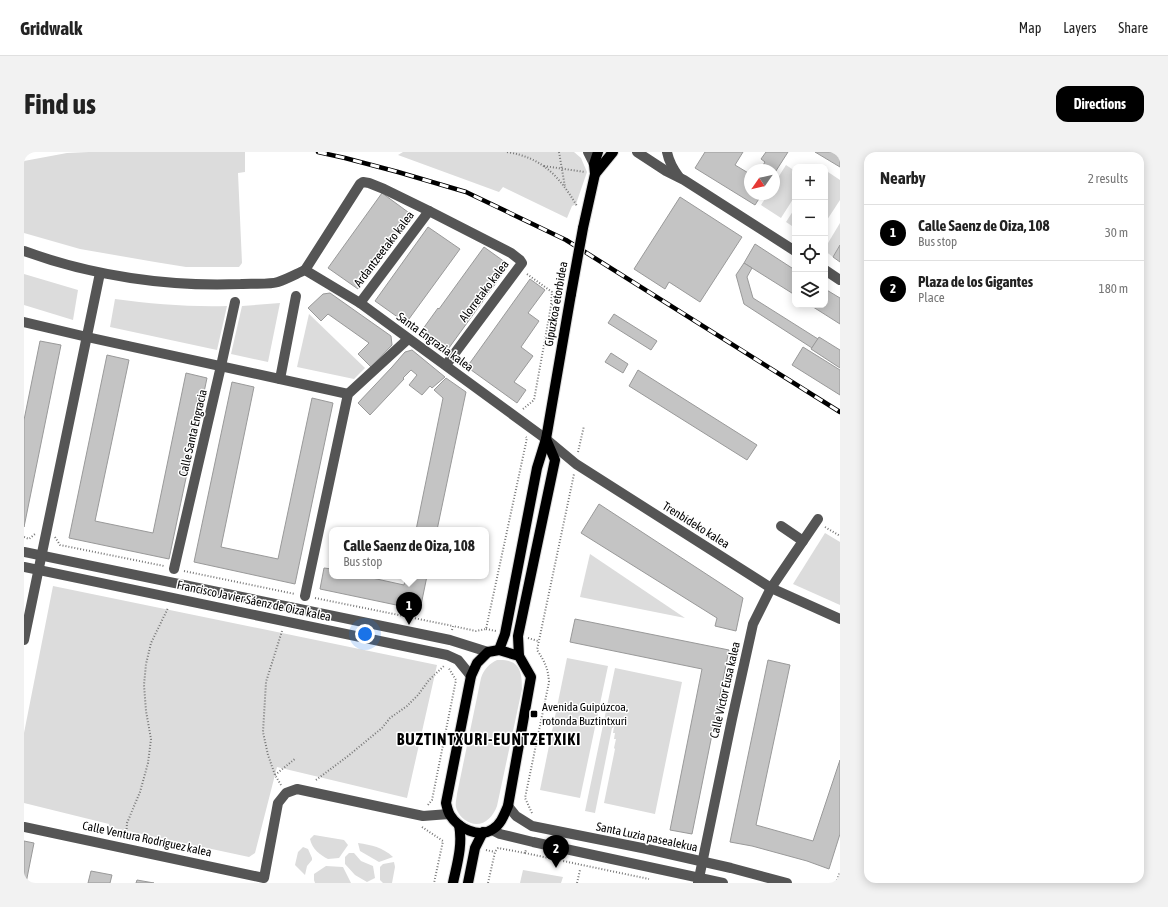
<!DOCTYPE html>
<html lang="en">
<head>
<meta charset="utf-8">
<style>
	:root { --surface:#fff; --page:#f2f2f2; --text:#222; --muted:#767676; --line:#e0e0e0; --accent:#000 }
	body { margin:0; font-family:"Asap Condensed",sans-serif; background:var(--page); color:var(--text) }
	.controls { position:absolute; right:12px; top:12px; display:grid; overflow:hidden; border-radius:8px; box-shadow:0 2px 10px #0003 }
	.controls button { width:36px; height:36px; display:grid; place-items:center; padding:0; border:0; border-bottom:1px solid var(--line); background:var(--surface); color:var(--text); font:20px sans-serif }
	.compass { position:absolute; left:720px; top:12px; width:36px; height:36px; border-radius:50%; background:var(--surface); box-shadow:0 2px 10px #0003; rotate:236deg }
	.you { position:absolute; left:341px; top:482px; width:14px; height:14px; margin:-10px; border:3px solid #fff; border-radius:50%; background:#1a73e8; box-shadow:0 0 0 6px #1a73e833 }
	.badge { display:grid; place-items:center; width:26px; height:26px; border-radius:50%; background:var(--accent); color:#fff; font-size:13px; font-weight:700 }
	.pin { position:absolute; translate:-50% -33px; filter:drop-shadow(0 1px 2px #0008) }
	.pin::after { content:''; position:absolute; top:21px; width:14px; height:12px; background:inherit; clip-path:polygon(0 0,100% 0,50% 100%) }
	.popup { position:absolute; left:305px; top:375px; width:160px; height:52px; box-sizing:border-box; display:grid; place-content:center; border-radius:8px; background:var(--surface); filter:drop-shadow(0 1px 3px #0005); font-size:13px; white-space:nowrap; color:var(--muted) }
	.popup b { font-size:15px; color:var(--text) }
	.popup::after { content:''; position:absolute; left:50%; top:100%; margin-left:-8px; border:8px solid transparent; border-top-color:var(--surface) }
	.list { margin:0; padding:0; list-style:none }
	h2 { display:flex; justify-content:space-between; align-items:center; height:52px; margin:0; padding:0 16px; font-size:17px }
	h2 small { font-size:13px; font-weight:400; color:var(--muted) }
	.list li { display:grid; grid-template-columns:26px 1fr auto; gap:12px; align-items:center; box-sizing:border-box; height:56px; padding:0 16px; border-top:1px solid var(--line) }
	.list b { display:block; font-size:15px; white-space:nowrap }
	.list p { margin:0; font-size:13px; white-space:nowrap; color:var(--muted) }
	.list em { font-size:13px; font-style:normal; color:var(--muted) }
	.icon { flex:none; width:22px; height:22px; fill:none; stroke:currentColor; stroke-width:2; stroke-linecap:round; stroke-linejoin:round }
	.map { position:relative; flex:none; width:816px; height:731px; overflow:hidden; border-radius:12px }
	header { display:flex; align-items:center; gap:24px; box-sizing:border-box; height:56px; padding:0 20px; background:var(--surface); border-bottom:1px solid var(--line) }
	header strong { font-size:19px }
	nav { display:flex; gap:22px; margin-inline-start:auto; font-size:14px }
	.intro { display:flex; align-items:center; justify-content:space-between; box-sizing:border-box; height:96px; padding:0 24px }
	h1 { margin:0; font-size:28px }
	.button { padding:10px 18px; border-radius:12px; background:var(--accent); color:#fff; font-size:14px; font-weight:700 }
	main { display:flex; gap:24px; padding:0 24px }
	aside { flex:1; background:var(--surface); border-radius:12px; box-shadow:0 2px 10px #0003 }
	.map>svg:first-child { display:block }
	.green { fill:#dcdcdc }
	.building { fill:#c4c4c4; stroke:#999 }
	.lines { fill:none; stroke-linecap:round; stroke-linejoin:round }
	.major-casing { stroke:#dbdbdb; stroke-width:12 }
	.path { stroke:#777; stroke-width:2; stroke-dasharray:1 2; stroke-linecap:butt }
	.minor { stroke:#555; stroke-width:10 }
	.major { stroke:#000; stroke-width:10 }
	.rail-casing { stroke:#000; stroke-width:4.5 }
	.rail { stroke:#fff; stroke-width:3; stroke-dasharray:9; stroke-linecap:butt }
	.major-bridge-casing { stroke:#dbdbdb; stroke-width:12; stroke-linecap:butt }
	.major-bridge { stroke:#000; stroke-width:10 }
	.poi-dot { fill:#000; stroke:#fff; stroke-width:1.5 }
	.labels { text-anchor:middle; stroke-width:3; stroke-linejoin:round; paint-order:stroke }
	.street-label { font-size:12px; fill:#000; stroke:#fff }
	.poi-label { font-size:12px; fill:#000; stroke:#fff; text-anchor:start }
	.district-label { font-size:16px; font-weight:bold; letter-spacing:1px; fill:#000; stroke:#fff }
</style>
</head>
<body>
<header>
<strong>Gridwalk</strong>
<nav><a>Map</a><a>Layers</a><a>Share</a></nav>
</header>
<div class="intro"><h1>Find us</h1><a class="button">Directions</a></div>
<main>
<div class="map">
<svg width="816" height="731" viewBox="0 0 816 731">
	<rect width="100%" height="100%" fill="#fff"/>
	<g class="green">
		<path d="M65 0H221V20L214 21 218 111 215 115H162L131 110 56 97 0 81V9L43 1Z"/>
		<path d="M379 0H550L557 6 563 20 552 52 548 54 543 66 479 35 475 40 374 3Z"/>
		<path d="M762 13 771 19V44L757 66 737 53 744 42H750V32Z"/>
		<path d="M801 18 816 28V48L801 71Z"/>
		<path d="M771 56V76L762 70Z"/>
		<path d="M816 71V93L809 105 801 99V96Z"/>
		<path d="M0 122 54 138 49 168 0 153Z"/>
		<path d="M91 147C128 152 165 155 203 154L193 198 86 175Z"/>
		<path d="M256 151 244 210 207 202 218 154Z"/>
		<path d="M285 162 341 216 330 227 273 215Z"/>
		<path d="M801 381 816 390V453L769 432Z"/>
		<path d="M566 402 661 466 556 445Z"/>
		<path d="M29 434 413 513 383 646 253 615 231 701 225 705 85 675V672L0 651V581Z"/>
		<path d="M543 506 584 514 556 646 516 638Z"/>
		<path d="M473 508C495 507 498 518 498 537L473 654C468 668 455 678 441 668 437 665 433 660 432 655 431 651 433 645 433 642L457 526C460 517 465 512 473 508Z"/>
		<path d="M591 516 658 530 631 662 580 651 591 597 590 596 592 587H590L591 581H589L590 575 588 576 571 661 561 659Z"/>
		<path d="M290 683 320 688 324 693 315 706 304 707C296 703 288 697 286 687Z"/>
		<path d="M334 691C348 693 358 695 369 705L355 710 336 699Z"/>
		<path d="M279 695 284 697 288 706V708L283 714 281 723 271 713 274 700Z"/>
		<path d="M325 701H330L337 709 349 714 351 726 343 730 331 723 321 712V705Z"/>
		<path d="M370 710 371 715 368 731H359L356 728V715L359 712Z"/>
		<path d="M302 714 319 715 327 731H291L290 728V722Z"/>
		<path d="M499 718 539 725 537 731H496Z"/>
	</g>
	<g class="building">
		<path d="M681 0H719L711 13 726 22V42H738L731 53 671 16Z"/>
		<path d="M742 0H764L750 22V18H736L741 10 737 7Z"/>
		<path d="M791 0H816V15Z"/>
		<path d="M358 41 388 63 334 137 304 116Z"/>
		<path d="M656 45 718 85 676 150 645 130 641 137 610 117Z"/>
		<path d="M404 75 436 97 382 171 351 149Z"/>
		<path d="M731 92 771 118V143L720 111Z"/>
		<path d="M816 93V110L809 105Z"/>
		<path d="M460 95 485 113 422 200 396 181 414 156 415 157Z"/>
		<path d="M720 111 728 116 723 125 729 146 794 187 788 196 720 152 712 123Z"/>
		<path d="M506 127 521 138 504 161 515 169 497 195 509 204 490 230 502 238 493 251 443 215Z"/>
		<path d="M801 137 816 146V172L786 153H801Z"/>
		<path d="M306 141 367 184 368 193 347 215 334 202 345 191 304 162 297 169 284 156 299 142Z"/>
		<path d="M590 162 633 189 627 198 584 171Z"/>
		<path d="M795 185 816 198V216L787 197Z"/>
		<path d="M16 189 37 193 0 375V268Z"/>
		<path d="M779 195 816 218V243L768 213Z"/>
		<path d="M388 198 421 225 408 236 406 234 398 243 385 233 393 223 387 218 379 226 380 227 346 263 334 251 368 215 381 200Z"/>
		<path d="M587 201 604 212 599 221 581 210Z"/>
		<path d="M83 203 105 208 71 369 129 381 162 221 183 226 145 407 45 386Z"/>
		<path d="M614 218 733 293 723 308 605 234Z"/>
		<path d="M422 226 442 240 413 378H392L419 246 410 238Z"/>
		<path d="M208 230 230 235 197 395 254 407 288 246 309 251 271 432 170 410Z"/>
		<path d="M575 352 719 446 712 479 691 474 693 466 557 381Z"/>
		<path d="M300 416 308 417V424H339L380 433 382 424H403L396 458 296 437Z"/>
		<path d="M551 467 705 498 668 682 646 678 678 517 546 490Z"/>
		<path d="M744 508 766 513 732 673 789 689 816 608V682L805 717 783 709 728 694 706 690Z"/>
		<path d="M0 689 10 691 2 731H0Z"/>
		<path d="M67 719 88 723 86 731H64Z"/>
		<path d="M113 728 130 731H112Z"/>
	</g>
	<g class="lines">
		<defs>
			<g id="major">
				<path d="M571 22 589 0"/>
				<path d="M559 76 571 22 570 12 574 0"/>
				<path d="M475 498 495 504 507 525 484 654C480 663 477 672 469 677 455 687 434 676 426 663 424 660 423 655 422 651L447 524 453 511 464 500Z"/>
				<path d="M475 498 481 482 513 316 522 287 547 142"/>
				<path d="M495 504 494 484 531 308 522 287"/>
				<path d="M429 731C433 712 439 693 435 673"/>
				<path d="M444 731 451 696 459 680"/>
			</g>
		</defs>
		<use href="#major" class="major-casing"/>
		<g class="path">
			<path d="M483 0C519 6 535 24 553 54"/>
			<path d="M535 0 541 35"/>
			<path d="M520 14 561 20"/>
			<path d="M503 122 528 140 527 153"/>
			<path d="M499 257 510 248 527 154 535 146"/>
			<path d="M554 300 560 274"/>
			<path d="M801 375 816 384"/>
			<path d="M0 385 5 387 11 382"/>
			<path d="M31 385 36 393 140 414"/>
			<path d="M160 419 271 442"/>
			<path d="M291 446 429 474"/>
			<path d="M462 477 472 479"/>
			<path d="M428 478 429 474 452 479 462 477 503 286 502 285"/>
			<path d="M504 486 514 489"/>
			<path d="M251 623 272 606"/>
			<path d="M292 628 324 604 358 576 366 566 383 554 394 543 405 528 421 513"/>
			<path d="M257 633 251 623 244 603 239 580 242 530 258 479"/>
			<path d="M404 653 408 648 432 528 424 515"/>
			<path d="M508 661 501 646 525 530C524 516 521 510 513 498L550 322"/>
			<path d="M398 675 419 689 410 731"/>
			<path d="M102 686 103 671 116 640 124 611 127 587 122 559 120 533 122 512 127 491 144 456"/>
			<path d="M462 698 471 700"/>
			<path d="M501 701 625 727"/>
			<path d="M464 731 471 700 474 696 501 701 502 698"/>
			<path d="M553 731 556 718"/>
			<path d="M812 731 816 720"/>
		</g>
		<g class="minor">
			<path d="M564 0 570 12"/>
			<path d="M613 0 642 19 660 28 771 99"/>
			<path d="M643 0C645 10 649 17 655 25"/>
			<path d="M0 99C68 124 144 135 217 132 227 131 245 133 254 130 263 127 272 122 281 118L336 151 522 287 552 312 747 436 816 467"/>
			<path d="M281 118 336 32 339 30 345 31 360 37 405 59 487 101 496 108 498 111 422 213"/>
			<path d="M801 118 816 128"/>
			<path d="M336 151 405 59"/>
			<path d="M0 170 63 185 324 242"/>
			<path d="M256 227 272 144"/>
			<path d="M757 374 779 389"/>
			<path d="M0 400 426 488 464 500"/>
			<path d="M0 415 423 503 434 508 447 524"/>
			<path d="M150 417 197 214 211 150"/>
			<path d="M281 444 324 242 384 187"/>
			<path d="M0 488 76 121"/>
			<path d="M484 654 492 664 508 674 623 697 707 716 763 731"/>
			<path d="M0 675 240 726 254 651 262 641 273 637 399 664 425 662"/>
			<path d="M468 678 476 682 509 690 699 731"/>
			<path d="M674 731 708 567 729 472 747 436 794 367"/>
		</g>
		<use href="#major" class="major"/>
		<defs>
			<path id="rail" d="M294 0 321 6 374 20 442 40 542 88 816 260"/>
		</defs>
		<use href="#rail" class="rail-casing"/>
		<use href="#rail" class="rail"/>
		<defs>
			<path id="major-bridge" d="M547 142 559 76"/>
		</defs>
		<use href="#major-bridge" class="major-bridge-casing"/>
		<use href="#major-bridge" class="major-bridge"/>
	</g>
	<rect class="poi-dot" x="506" y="558" width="8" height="8" rx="2"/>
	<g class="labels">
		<g class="street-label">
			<text transform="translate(360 97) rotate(-53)" y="4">Ardantzeetako kalea</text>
			<text transform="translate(460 139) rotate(-53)" y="4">Alorretako kalea</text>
			<text transform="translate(532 152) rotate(-80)" y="4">Gipuzkoa etorbidea</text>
			<text transform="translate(411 190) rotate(36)" y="4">Santa Engrazia kalea</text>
			<text transform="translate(169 281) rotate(-77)" y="4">Calle Santa Engracia</text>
			<text transform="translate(672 373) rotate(32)" y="4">Trenbideko kalea</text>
			<text transform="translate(230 449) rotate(12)" y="4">Francisco Javier Sáenz de Oiza kalea</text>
			<text transform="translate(701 538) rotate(-77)" y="4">Calle Victor Eusa kalea</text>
			<text transform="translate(623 685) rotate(12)" y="4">Santa Luzia pasealekua</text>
			<text transform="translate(123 687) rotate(12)" y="4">Calle Ventura Rodríguez kalea</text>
		</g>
		<g class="poi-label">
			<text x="518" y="559">Avenida Guipúzcoa,<tspan x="518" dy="14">rotonda Buztintxuri</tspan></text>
		</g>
		<g class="district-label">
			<text x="465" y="593">BUZTINTXURI-EUNTZETXIKI</text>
		</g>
	</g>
</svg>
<div class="controls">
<button>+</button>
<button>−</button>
<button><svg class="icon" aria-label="locate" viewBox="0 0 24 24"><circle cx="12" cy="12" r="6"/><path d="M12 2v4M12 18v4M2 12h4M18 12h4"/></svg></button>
<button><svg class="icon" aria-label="layers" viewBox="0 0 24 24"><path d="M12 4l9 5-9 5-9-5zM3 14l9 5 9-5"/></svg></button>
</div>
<svg class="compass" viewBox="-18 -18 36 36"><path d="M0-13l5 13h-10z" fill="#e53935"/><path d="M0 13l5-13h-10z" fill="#767676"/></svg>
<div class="you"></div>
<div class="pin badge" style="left:385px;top:473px">1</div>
<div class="popup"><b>Calle Saenz de Oiza, 108</b>Bus stop</div>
<div class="pin badge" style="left:532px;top:716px">2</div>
</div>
<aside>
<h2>Nearby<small>2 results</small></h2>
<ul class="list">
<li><span class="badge">1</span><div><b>Calle Saenz de Oiza, 108</b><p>Bus stop</p></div><em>30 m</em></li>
<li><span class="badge">2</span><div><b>Plaza de los Gigantes</b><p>Place</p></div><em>180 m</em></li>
</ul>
</aside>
</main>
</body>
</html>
